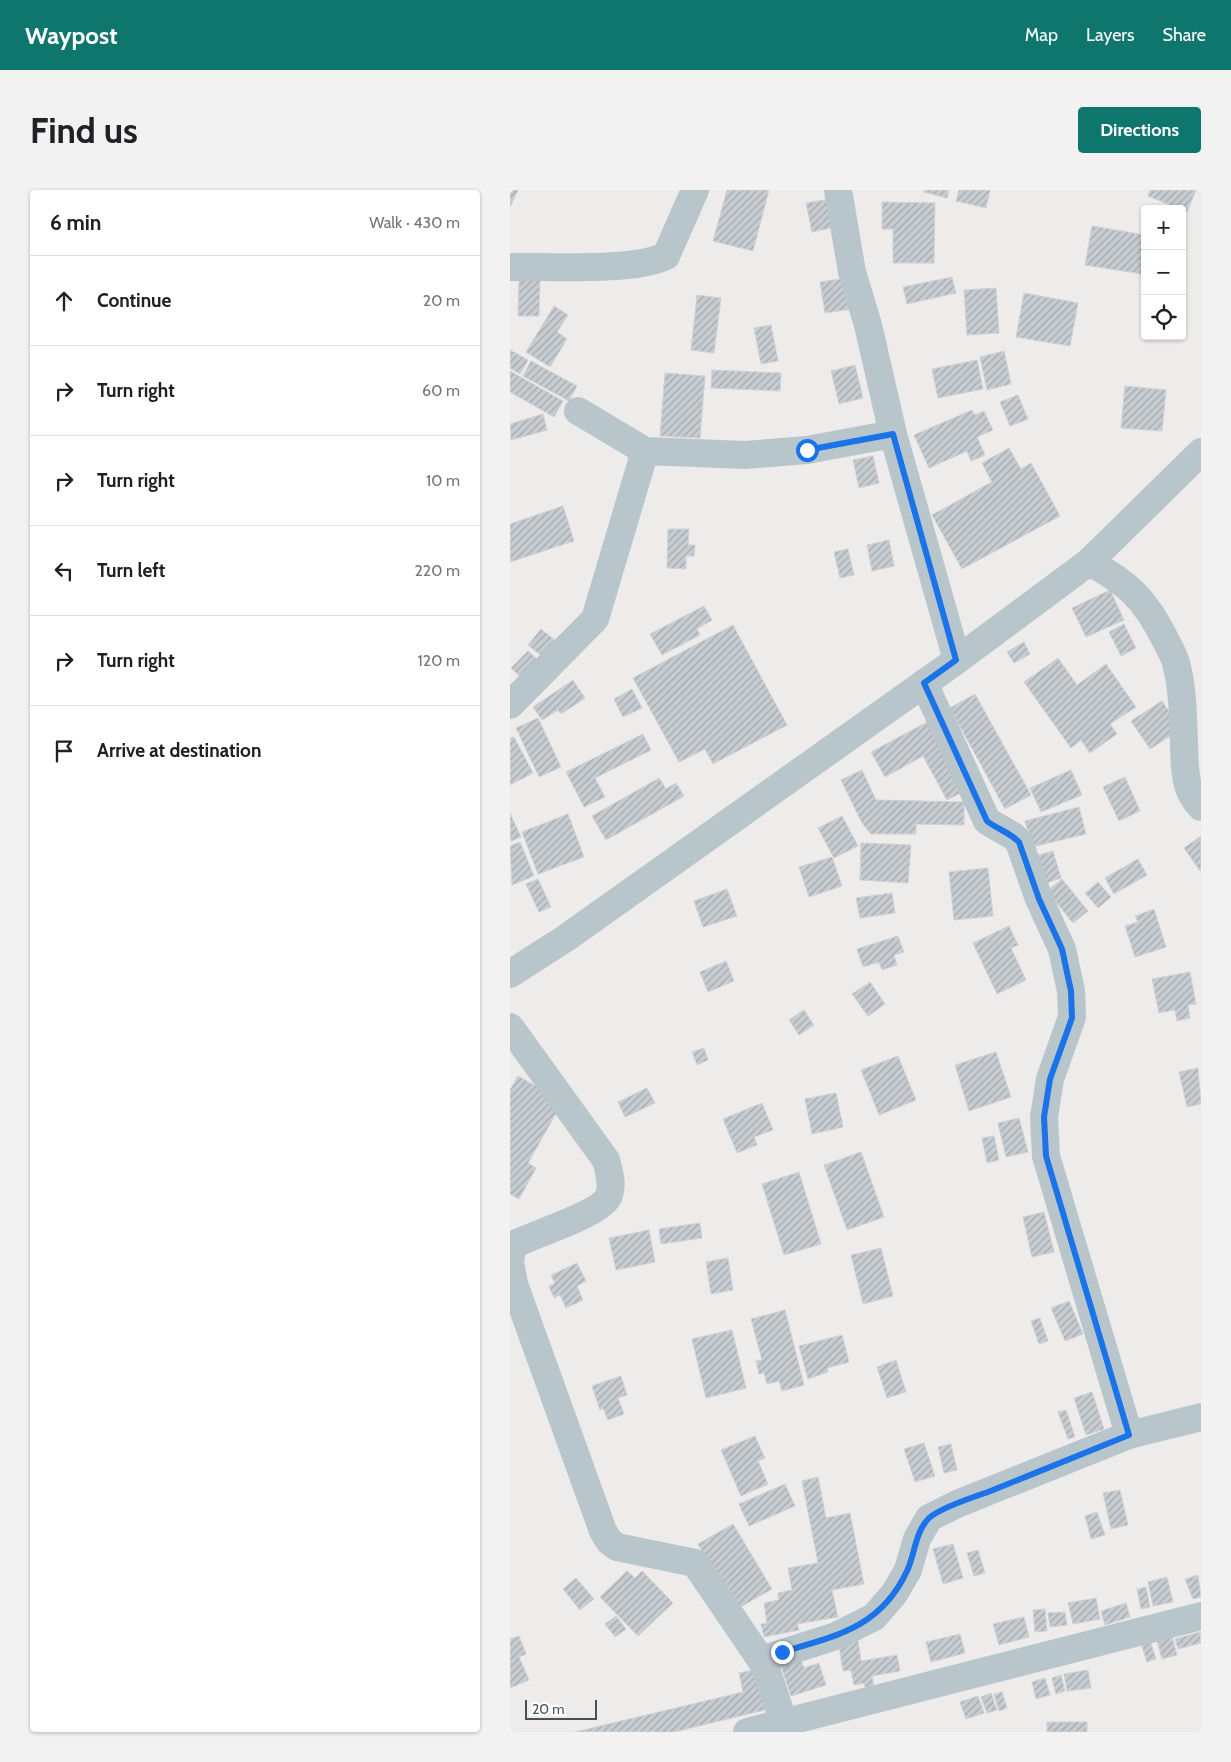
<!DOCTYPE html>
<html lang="en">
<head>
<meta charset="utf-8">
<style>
	:root { --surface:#fff; --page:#f2f2f2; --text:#202124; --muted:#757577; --line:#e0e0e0; --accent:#0f766e }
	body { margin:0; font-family:Cabin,sans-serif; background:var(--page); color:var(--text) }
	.controls { position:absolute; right:15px; top:15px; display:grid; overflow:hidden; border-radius:5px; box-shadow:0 1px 4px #0004 }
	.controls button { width:45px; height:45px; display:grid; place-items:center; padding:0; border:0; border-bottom:1px solid var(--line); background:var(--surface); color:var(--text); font:25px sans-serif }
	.scale { position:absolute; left:15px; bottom:12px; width:72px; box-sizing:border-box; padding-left:5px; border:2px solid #435259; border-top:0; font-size:14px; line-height:18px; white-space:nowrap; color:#435259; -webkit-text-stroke:4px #fff; paint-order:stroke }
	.stop { position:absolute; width:15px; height:15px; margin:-11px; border:4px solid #1a73e8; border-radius:50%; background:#fff }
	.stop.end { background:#1a73e8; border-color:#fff; box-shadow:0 1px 5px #0008 }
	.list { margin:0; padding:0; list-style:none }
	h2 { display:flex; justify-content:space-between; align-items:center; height:65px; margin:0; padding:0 20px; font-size:21px }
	h2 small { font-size:16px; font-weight:400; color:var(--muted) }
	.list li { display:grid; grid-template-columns:32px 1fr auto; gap:15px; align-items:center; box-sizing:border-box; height:90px; padding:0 20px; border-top:1px solid var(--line) }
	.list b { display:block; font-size:19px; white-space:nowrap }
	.list em { font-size:16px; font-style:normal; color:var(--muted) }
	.icon { flex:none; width:28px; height:28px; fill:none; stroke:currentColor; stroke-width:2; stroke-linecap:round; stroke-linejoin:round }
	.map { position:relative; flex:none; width:691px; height:1542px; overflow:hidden; border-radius:5px }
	header { display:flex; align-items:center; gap:30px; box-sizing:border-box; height:70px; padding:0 25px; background:var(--accent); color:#fff }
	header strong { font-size:24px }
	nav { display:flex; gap:28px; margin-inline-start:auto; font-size:18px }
	.intro { display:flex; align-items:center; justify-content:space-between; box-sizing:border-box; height:120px; padding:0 30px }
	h1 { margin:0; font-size:35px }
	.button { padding:12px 22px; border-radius:5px; background:var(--accent); color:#fff; font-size:18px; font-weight:700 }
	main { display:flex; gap:30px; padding:0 30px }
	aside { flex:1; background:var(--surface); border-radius:5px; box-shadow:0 1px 4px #0004 }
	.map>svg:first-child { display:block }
	.building { fill:url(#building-hatch); stroke:#ced2d7 }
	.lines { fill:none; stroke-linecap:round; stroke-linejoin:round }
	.minor { stroke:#b8c6cc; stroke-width:28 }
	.route { stroke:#1a73e8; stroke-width:6 }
</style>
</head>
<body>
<header>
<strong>Waypost</strong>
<nav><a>Map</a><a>Layers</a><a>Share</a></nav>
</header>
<div class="intro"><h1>Find us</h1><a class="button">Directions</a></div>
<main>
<aside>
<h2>6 min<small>Walk · 430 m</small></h2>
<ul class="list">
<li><svg class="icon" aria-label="ahead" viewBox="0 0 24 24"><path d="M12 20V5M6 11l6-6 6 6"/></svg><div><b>Continue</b></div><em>20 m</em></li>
<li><svg class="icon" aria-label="right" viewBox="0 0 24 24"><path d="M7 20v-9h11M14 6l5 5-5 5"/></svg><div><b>Turn right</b></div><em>60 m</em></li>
<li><svg class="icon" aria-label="right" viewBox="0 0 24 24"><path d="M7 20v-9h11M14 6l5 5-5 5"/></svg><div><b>Turn right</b></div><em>10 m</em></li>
<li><svg class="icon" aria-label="left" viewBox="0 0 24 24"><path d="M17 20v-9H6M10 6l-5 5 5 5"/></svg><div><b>Turn left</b></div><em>220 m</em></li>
<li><svg class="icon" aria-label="right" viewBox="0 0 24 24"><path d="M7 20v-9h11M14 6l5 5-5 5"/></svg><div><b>Turn right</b></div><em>120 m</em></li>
<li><svg class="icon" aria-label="arrive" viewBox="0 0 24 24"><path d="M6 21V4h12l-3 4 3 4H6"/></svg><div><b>Arrive at destination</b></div></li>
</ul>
</aside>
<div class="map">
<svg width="691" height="1542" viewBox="0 0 691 1542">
	<defs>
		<pattern id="building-hatch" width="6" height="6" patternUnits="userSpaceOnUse" patternTransform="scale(1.25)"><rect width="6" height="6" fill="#c7ccd1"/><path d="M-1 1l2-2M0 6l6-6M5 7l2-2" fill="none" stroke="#a3a8ad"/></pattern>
	</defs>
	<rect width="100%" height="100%" fill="#eeebeb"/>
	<g class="building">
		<path d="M0 0H8L0 17Z"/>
		<path d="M217 0H259L243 61 203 51Z"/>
		<path d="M414 0H439L437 8 414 2Z"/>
		<path d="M449 0H480L476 18 446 11Z"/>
		<path d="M640 0H686L677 22 638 6Z"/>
		<path d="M320 9 326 37 302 42 296 13Z"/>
		<path d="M372 12 425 13 424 73H383V39H372Z"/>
		<path d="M582 36 635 45 632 84 575 75Z"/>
		<path d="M442 87 446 103 397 114 393 97Z"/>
		<path d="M337 88 342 119 315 123 310 92Z"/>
		<path d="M9 90H30L29 126H8Z"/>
		<path d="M486 98 489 143 457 145 454 100Z"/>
		<path d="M514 103 568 113 560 156 506 147Z"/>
		<path d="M187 105 211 108 204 163 181 160Z"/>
		<path d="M44 116 58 125 47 142 57 149 40 177 16 162Z"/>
		<path d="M261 135 268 171 251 174 244 138Z"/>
		<path d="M0 160 18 170 10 184 0 178Z"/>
		<path d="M494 161 501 194 477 200 470 167Z"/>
		<path d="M467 170 473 199 428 208 422 179Z"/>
		<path d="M21 171 67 196 59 211 13 186Z"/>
		<path d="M345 175 353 208 329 214 321 181Z"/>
		<path d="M202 180 271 183 270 201 201 198Z"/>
		<path d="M0 181 53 211 44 227 0 202Z"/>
		<path d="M155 183 195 186 190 248 150 246Z"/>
		<path d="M615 196 656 200 652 241 611 238Z"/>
		<path d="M508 205 518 229 500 236 490 212Z"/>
		<path d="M462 220 465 225 474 221 483 240 467 247 475 265 461 271 457 261 419 278 404 245Z"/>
		<path d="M33 224 37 240 1 250 0 234Z"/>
		<path d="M499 258 511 279 521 273 550 326 452 379 422 325 482 292 472 273Z"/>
		<path d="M363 266 369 293 349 298 343 270Z"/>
		<path d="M53 316 64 351 0 372V334Z"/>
		<path d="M158 339H179L178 355H185L184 366H176V379L157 378Z"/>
		<path d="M379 350 384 376 362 381 357 355Z"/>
		<path d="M338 359 344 385 330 388 324 362Z"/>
		<path d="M600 400 614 430 576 447 562 418Z"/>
		<path d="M194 416 202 430 187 439 190 445 152 465 140 444Z"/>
		<path d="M614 434 626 458 611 466 599 442Z"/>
		<path d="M223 435 277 535 203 574 195 559 169 572 123 488Z"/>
		<path d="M31 439 46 451 33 467 18 455Z"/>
		<path d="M514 452 520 464 504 473 497 462Z"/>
		<path d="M18 461 31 473 15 491 1 478Z"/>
		<path d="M548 468 567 495 596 474 626 517 600 534 607 544 580 563 571 550 561 558 514 492Z"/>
		<path d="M63 490 75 508 51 524 48 520 32 530 23 517Z"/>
		<path d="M122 499 132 518 113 527 104 509Z"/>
		<path d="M465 504 521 605 495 619 440 518Z"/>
		<path d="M652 511 671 539 640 559 621 531Z"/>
		<path d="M28 528 51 577 29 587 6 538Z"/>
		<path d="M421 530 458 599 437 610 413 566 375 587 361 562Z"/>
		<path d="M133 544 141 560 85 588 95 607 74 617 56 582Z"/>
		<path d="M4 547 23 583 0 595V548Z"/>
		<path d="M352 580 366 610 454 612V635L406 634V644H361L352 633 331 590Z"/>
		<path d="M561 580 572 605 531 622 520 598Z"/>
		<path d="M615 587 630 621 609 631 593 597Z"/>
		<path d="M149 588 156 599 166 593 174 606 96 650 82 626Z"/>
		<path d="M569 617 576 644 522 657 515 631Z"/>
		<path d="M0 623 11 647 1 651 0 648Z"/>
		<path d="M58 624 74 667 28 684 12 642Z"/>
		<path d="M332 626 348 656 324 668 308 638Z"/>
		<path d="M691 646V680L690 681 674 658Z"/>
		<path d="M10 652 24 686 2 695 0 656Z"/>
		<path d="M351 653 401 655 398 693 350 690Z"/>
		<path d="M543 661 551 688 533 694 525 666Z"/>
		<path d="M322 667 332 696 299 707 289 677Z"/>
		<path d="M628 669 637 685 604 704 595 688Z"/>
		<path d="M478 678 483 726 444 730 439 682Z"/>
		<path d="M28 689 41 717 29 722 16 694Z"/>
		<path d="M552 689 578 721 563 733 537 701Z"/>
		<path d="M588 692 601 707 588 718 575 703Z"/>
		<path d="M217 699 227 726 193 737 184 711Z"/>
		<path d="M382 703 385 723 350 728 346 708Z"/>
		<path d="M644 719 656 757 625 767 615 736 628 732 625 726Z"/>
		<path d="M499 736 508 755 501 758 516 790 487 804 463 753Z"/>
		<path d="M388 746 394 762 384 765 387 775 372 780 369 772 353 777 347 759Z"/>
		<path d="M216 771 224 791 198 802 190 782Z"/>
		<path d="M680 782 686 814 678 815 680 828 667 831 665 820 649 823 642 789Z"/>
		<path d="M360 792 375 814 358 826 342 804Z"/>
		<path d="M294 820 304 835 289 845 279 830Z"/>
		<path d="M194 858 198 870 187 875 182 862Z"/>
		<path d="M486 862 501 907 459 921 445 875Z"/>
		<path d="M388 866 406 910 369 925 351 880Z"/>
		<path d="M688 878 691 914 677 917 669 882Z"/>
		<path d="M8 886 53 911 18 973 26 978 9 1009 0 1004V900Z"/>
		<path d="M137 898 145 913 115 927 108 912Z"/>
		<path d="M326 903 333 937 302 944 295 909Z"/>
		<path d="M252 913 263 940 244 947 247 955 227 963 213 929Z"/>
		<path d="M509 928 518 962 496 967 488 933Z"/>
		<path d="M484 946 489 970 477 973 472 948Z"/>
		<path d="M351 962 374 1027 337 1040 314 975Z"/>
		<path d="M289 982 311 1054 274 1065 252 994Z"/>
		<path d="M534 1022 544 1062 522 1067 513 1027Z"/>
		<path d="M190 1033 192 1048 151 1054 149 1039Z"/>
		<path d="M139 1040 145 1072 106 1080 99 1048Z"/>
		<path d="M371 1058 383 1106 353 1114 341 1065Z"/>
		<path d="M218 1068 223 1100 201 1104 196 1072Z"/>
		<path d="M67 1073 76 1091 67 1096 73 1110 56 1118 50 1105 44 1108 39 1096 45 1093 41 1085Z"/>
		<path d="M559 1111 573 1144 555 1151 541 1118Z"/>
		<path d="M275 1120 294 1195 272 1201 269 1191 257 1194 254 1183 249 1184 246 1171 252 1170 241 1129Z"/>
		<path d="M530 1128 538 1151 529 1154 521 1131Z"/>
		<path d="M222 1140 236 1198 196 1208 182 1149Z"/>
		<path d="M332 1145 339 1172 317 1178 318 1182 298 1189 289 1156Z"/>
		<path d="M386 1170 396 1202 377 1208 367 1177Z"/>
		<path d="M111 1186 117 1205 108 1208 114 1224 98 1230 93 1218 90 1220 82 1196Z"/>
		<path d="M582 1202 594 1239 576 1245 564 1208Z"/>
		<path d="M556 1220 565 1247 558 1249 548 1222Z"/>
		<path d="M245 1246 255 1268 248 1271 258 1294 231 1306 211 1260Z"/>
		<path d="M414 1253 425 1286 405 1292 394 1259Z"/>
		<path d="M441 1254 447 1280 434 1283 428 1257Z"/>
		<path d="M308 1287 316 1328 340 1323 354 1394 322 1400 328 1427 287 1434 289 1440 254 1447 251 1434 257 1433 254 1413 269 1410 268 1403 282 1400 278 1378 308 1373 292 1291Z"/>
		<path d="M275 1294 285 1316 239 1336 229 1314Z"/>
		<path d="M610 1300 618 1335 601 1339 593 1303Z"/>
		<path d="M587 1322 595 1345 581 1349 575 1326Z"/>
		<path d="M223 1334 262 1399 227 1419 188 1354Z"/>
		<path d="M443 1354 453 1388 433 1394 423 1359Z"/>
		<path d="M468 1360 475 1383 464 1386 457 1363Z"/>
		<path d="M117 1381 125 1388 132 1381 163 1413 128 1446 90 1407Z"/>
		<path d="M688 1385 691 1407 683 1409 675 1389Z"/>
		<path d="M657 1387 663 1412 643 1416 638 1392Z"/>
		<path d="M66 1388 84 1409 70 1420 53 1399Z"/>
		<path d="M636 1397 640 1417 631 1419 627 1399Z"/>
		<path d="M586 1408 590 1429 563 1434 558 1413Z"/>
		<path d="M616 1413 620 1427 595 1435 591 1421Z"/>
		<path d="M535 1419 537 1441 525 1442 523 1420Z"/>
		<path d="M555 1422 557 1435 540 1437 538 1423Z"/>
		<path d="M106 1426 116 1439 105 1447 95 1434Z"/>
		<path d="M514 1427 519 1447 489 1455 483 1434Z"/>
		<path d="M690 1442 691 1453 668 1459 665 1449Z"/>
		<path d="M450 1444 455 1463 421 1472 416 1452Z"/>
		<path d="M9 1446 16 1464 9 1467 19 1490 0 1498V1449Z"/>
		<path d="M662 1447 667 1465 652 1469 647 1451Z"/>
		<path d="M640 1450 646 1469 637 1472 631 1453Z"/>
		<path d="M348 1451 351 1471 387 1465 390 1481 362 1486 364 1496 355 1497 354 1493 344 1495 341 1480 333 1481 329 1455Z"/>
		<path d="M291 1470 294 1478 309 1473 316 1495 281 1506 271 1476Z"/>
		<path d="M253 1478 263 1518 164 1542H65L233 1502 229 1483Z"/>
		<path d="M578 1480 581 1498 557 1501 554 1484Z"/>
		<path d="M551 1485 555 1501 546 1504 542 1488Z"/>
		<path d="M535 1488 540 1505 526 1509 522 1492Z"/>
		<path d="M492 1502 497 1518 489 1521 484 1504Z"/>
		<path d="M481 1503 487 1520 477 1523 471 1507Z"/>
		<path d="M468 1506 474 1523 456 1529 450 1512Z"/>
		<rect x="537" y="1532" width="40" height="10"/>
	</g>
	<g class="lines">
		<g class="minor">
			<path d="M328 0 342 82 358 135 383 244 447 470"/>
			<path d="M0 77C40 76 122 82 156 66L185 0"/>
			<path d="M68 221 135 261 235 265 297 260 383 244"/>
			<path d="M579 372C618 393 635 409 655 449 659 457 664 465 666 473 673 499 673 527 674 553 675 577 673 599 691 617"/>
			<path d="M414 493 477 631 503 646 509 652 529 709 552 759 561 801 562 827 540 889 534 927 536 966 619 1245"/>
			<path d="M0 515 85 429 135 261"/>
			<path d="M0 784 56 748 447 470 579 372 691 262"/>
			<path d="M0 837 96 970C99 981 103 994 99 1005 93 1024 23 1044 3 1055L0 1071 4 1094 93 1341 99 1351 107 1357 185 1373 251 1470"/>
			<path d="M274 1533 257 1482 251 1470 326 1446 364 1427 384 1404 398 1380 407 1349 419 1328 447 1314 619 1245 691 1227"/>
			<path d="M237 1542 691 1426"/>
		</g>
	</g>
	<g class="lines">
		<path class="route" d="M272 1462C327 1446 371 1437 397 1381 405 1364 405 1342 419 1328 430 1318 463 1307 478 1302 525 1283 572 1264 619 1245L536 966 534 927 540 889 562 828 561 801 552 759 529 709 509 652C499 642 487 639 477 631L414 493 446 470 383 244 297 260"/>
	</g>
</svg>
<div class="controls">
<button>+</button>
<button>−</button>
<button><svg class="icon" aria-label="locate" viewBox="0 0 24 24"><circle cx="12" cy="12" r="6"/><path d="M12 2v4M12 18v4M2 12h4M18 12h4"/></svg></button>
</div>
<div class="scale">20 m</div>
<div class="stop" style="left:297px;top:260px"></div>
<div class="stop end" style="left:272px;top:1462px"></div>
</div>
</main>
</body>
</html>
